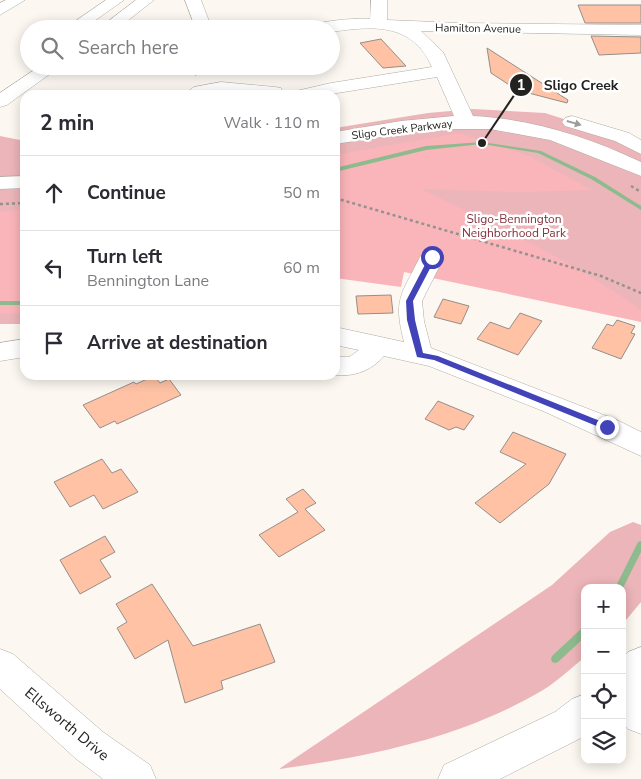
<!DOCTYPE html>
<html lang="en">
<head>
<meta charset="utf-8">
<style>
	:root { --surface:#fff; --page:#f2f2f3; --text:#2b2b33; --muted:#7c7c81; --line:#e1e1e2 }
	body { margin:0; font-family:"Nunito Sans",sans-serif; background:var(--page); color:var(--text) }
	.controls { position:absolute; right:15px; bottom:15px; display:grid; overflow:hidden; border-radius:10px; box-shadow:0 2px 12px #0003 }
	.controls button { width:45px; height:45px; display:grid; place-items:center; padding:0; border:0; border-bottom:1px solid var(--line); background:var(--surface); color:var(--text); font:25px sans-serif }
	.stop { position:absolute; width:15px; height:15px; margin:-11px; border:4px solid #4243b8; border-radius:50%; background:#fff }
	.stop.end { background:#4243b8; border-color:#fff; box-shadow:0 1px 5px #0008 }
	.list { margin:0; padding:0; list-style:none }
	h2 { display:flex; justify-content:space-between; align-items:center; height:65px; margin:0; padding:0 20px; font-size:21px }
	h2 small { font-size:16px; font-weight:400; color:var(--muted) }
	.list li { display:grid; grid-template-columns:32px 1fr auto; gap:15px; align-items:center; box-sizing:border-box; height:75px; padding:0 20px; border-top:1px solid var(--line) }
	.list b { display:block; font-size:19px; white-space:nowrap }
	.list p { margin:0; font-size:16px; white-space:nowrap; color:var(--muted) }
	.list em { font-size:16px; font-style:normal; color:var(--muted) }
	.icon { flex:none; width:28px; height:28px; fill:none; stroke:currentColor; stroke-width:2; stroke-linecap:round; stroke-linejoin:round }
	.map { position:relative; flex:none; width:641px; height:779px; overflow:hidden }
	.search { position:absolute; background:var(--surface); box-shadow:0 2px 12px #0003; left:20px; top:20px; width:320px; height:55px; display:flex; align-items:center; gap:12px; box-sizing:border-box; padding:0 18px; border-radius:28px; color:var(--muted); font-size:19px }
	.panel { position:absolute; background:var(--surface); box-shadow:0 2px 12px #0003; left:20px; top:90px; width:320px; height:290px; border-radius:15px }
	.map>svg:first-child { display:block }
	.green { fill:#ecb5b9 }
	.forest { fill:#fab5ba }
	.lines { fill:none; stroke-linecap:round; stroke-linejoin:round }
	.stream { fill:#8ebb8e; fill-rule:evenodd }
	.building { fill:#ffc2a5; stroke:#958e8b }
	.minor-casing { stroke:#afaaa4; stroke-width:1 }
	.highway-casing { stroke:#afaaa4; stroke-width:1 }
	.path-far1 { stroke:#95928d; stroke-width:2; stroke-dasharray:2.5 2.5; stroke-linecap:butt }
	.path { stroke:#95928d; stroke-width:2.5; stroke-dasharray:3 3; stroke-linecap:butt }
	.minor { fill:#fff; fill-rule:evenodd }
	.highway { fill:#fff; fill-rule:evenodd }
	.oneway { fill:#9c9c9a }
	.route { fill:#4243b8 }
	.labels { text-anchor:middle; stroke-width:5; stroke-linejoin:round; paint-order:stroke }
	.far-street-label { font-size:11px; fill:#23221f; stroke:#fff }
	.park-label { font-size:12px; fill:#81323d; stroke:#fff }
	.near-street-label { font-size:15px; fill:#23221f; stroke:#fff }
	.leader { fill:none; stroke:#23221f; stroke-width:2 }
	.callout-dot { fill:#23221f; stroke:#fff; stroke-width:2 }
	.mark-label { font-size:15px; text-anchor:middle; font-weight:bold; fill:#fff }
	.callout-label { font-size:14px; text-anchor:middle; font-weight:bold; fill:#23221f; stroke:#fff; stroke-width:5; stroke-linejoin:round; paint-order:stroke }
</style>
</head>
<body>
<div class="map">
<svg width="641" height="779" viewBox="0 0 641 779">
	<rect width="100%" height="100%" fill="#fcf8f1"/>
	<g class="green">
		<path d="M473 109 545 113 592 128 641 150V312L335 247V128L428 113Z"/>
		<path d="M0 136 25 141V324H0Z"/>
		<path d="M633 522 641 525V602L622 625V588H585V657C571 668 558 681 543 690 462 738 371 756 279 769L552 585 610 532Z"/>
	</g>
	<g class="forest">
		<path d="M459 133 529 156 592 190 520 192 421 189C496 225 573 261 641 310V322L404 272 401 287 335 278V155Z"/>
		<path d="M25 209V313L0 314V212Z"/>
	</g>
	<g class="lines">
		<g class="stream">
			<path d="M482 142 541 151 595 177 641 206V210L591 179 538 153 482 144 426 150 335 172V168L426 146Z"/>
			<rect x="0" y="301" width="25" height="4"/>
			<path d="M641 541V552L622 590V588H615L638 542Z"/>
			<path d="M585 627V637L558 662 555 663 552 662 551 659 552 656 582 628Z"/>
		</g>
	</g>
	<g class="building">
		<path d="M578 5H641V23H585Z"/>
		<path d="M591 36 641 37V53L599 55Z"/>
		<path d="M381 39 406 66 383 68 360 43Z"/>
		<path d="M487 48 568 100 567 103 517 90 491 73Z"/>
		<path d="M391 295 393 313 358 314 356 296Z"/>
		<path d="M443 299 469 306 461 324 434 317Z"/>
		<path d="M520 313 542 321 518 355 477 339 490 322 509 329Z"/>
		<path d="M617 320 635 326 631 333 635 334 621 359 592 348 607 324 613 326Z"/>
		<path d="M154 376 160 383 169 379 181 395 117 424 115 421 100 428 83 405 134 382 136 384Z"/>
		<path d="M438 401 474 416 464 430 456 427 449 430 425 419Z"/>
		<path d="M513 432 566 454 549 484 500 523 475 503 526 464 500 452Z"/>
		<path d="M102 459 112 473 121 469 138 492 103 509 94 495 70 507 54 482Z"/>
		<path d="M303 489 316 503 305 509 325 530 279 557 259 535 298 512 286 499Z"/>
		<path d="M105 536 115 552 100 560 111 577 80 594 60 560Z"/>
		<path d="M152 584 193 646 260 624 275 662 221 681 223 689 185 703 168 640 135 659 117 628 127 622 116 604Z"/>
	</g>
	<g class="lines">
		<defs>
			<g id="minor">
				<path d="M6 0H25L0 15V3Z"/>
				<path d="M185 0H201L212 29H196Z"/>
				<path d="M371 0H387V20L460 23 641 25V35L421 31 443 52 473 116C532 119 588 137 641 162V176L550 140 490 129H434L335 144V132L401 121 454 116 437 77 325 95H293L296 91 331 83 432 67C412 22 373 26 331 32V29H308C314 20 359 18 370 19Z"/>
				<path d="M221 82 275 87 281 88 284 95 221 93 183 95 194 87Z"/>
				<path d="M572 116 629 133 641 140V154L615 141 565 126 562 122 565 118Z"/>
				<path d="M25 176V188L0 189V177Z"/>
				<path d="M432 250 440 252 444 257 422 301 424 321 431 348 617 420 641 432V456L543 411 429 366 384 356C371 371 354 377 334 375L335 357H349L359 350 335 345V327L404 342C393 299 401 295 420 257L424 252Z"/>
				<path d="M25 339V357L0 361V343Z"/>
				<path d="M641 647V734L628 729 622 723V658L628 652Z"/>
				<path d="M0 649 13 654 103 732 150 765 156 779H103L75 758 0 689Z"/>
				<path d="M585 694V735L581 738 500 779H438L444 765 555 712 572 699Z"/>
			</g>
			<g id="highway">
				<path d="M106 0H124L83 29H64Z"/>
				<path d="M136 0H154L117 29H98Z"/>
				<path d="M40 66H61L7 105 0 107V93Z"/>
			</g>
		</defs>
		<use href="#minor" class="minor-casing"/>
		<use href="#highway" class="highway-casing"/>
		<path class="path-far1" d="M195 75 205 66"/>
		<g class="path">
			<path d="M631 186 641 192"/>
			<path d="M335 198 601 276 641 293"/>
			<path d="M0 204 25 203"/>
		</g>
		<use href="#minor" class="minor"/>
		<use href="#highway" class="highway"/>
	</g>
	<defs><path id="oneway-solid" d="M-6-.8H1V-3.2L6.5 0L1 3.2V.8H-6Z" transform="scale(1.25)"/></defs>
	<use class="oneway" href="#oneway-solid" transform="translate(574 123) rotate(16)"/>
	<path class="route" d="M432 255 436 257 413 301 415 320 423 353 438 356 610 425V429H604L434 360 417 357 407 320 406 301 429 257Z"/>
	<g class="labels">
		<g class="far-street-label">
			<text transform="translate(478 28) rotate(1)" y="4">Hamilton Avenue</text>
			<text transform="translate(402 129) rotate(-7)" y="4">Sligo Creek Parkway</text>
		</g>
		<g class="park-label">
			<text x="514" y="223">Sligo-Bennington<tspan x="514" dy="14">Neighborhood Park</tspan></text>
		</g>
		<g class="near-street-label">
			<text transform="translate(67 724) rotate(40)" y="5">Ellsworth Drive</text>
		</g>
	</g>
	<path class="leader" d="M482 143L521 85"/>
	<g class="callout-dot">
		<circle cx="482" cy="143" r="5"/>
		<circle cx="521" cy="85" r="12"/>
	</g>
	<g class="mark-label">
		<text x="521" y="90">1</text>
	</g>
	<g class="callout-label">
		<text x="581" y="90">Sligo Creek</text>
	</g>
</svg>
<div class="controls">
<button>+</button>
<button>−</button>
<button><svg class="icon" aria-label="locate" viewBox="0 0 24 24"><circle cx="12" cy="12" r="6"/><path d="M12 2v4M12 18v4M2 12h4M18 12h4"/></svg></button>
<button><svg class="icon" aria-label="layers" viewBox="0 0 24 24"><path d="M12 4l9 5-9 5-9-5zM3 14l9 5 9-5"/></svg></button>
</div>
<div class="stop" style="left:432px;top:257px"></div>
<div class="stop end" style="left:607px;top:427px"></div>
<div class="search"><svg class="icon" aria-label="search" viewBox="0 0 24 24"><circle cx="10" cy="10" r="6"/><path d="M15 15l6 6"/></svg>Search here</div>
<section class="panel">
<h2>2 min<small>Walk · 110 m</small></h2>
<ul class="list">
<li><svg class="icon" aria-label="ahead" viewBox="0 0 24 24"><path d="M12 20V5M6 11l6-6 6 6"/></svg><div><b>Continue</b></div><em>50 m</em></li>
<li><svg class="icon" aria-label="left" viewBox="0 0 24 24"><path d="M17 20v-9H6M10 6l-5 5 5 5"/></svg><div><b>Turn left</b><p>Bennington Lane</p></div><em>60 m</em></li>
<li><svg class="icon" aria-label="arrive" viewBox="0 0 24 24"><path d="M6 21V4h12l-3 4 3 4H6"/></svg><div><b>Arrive at destination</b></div></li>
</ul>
</section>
</div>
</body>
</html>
